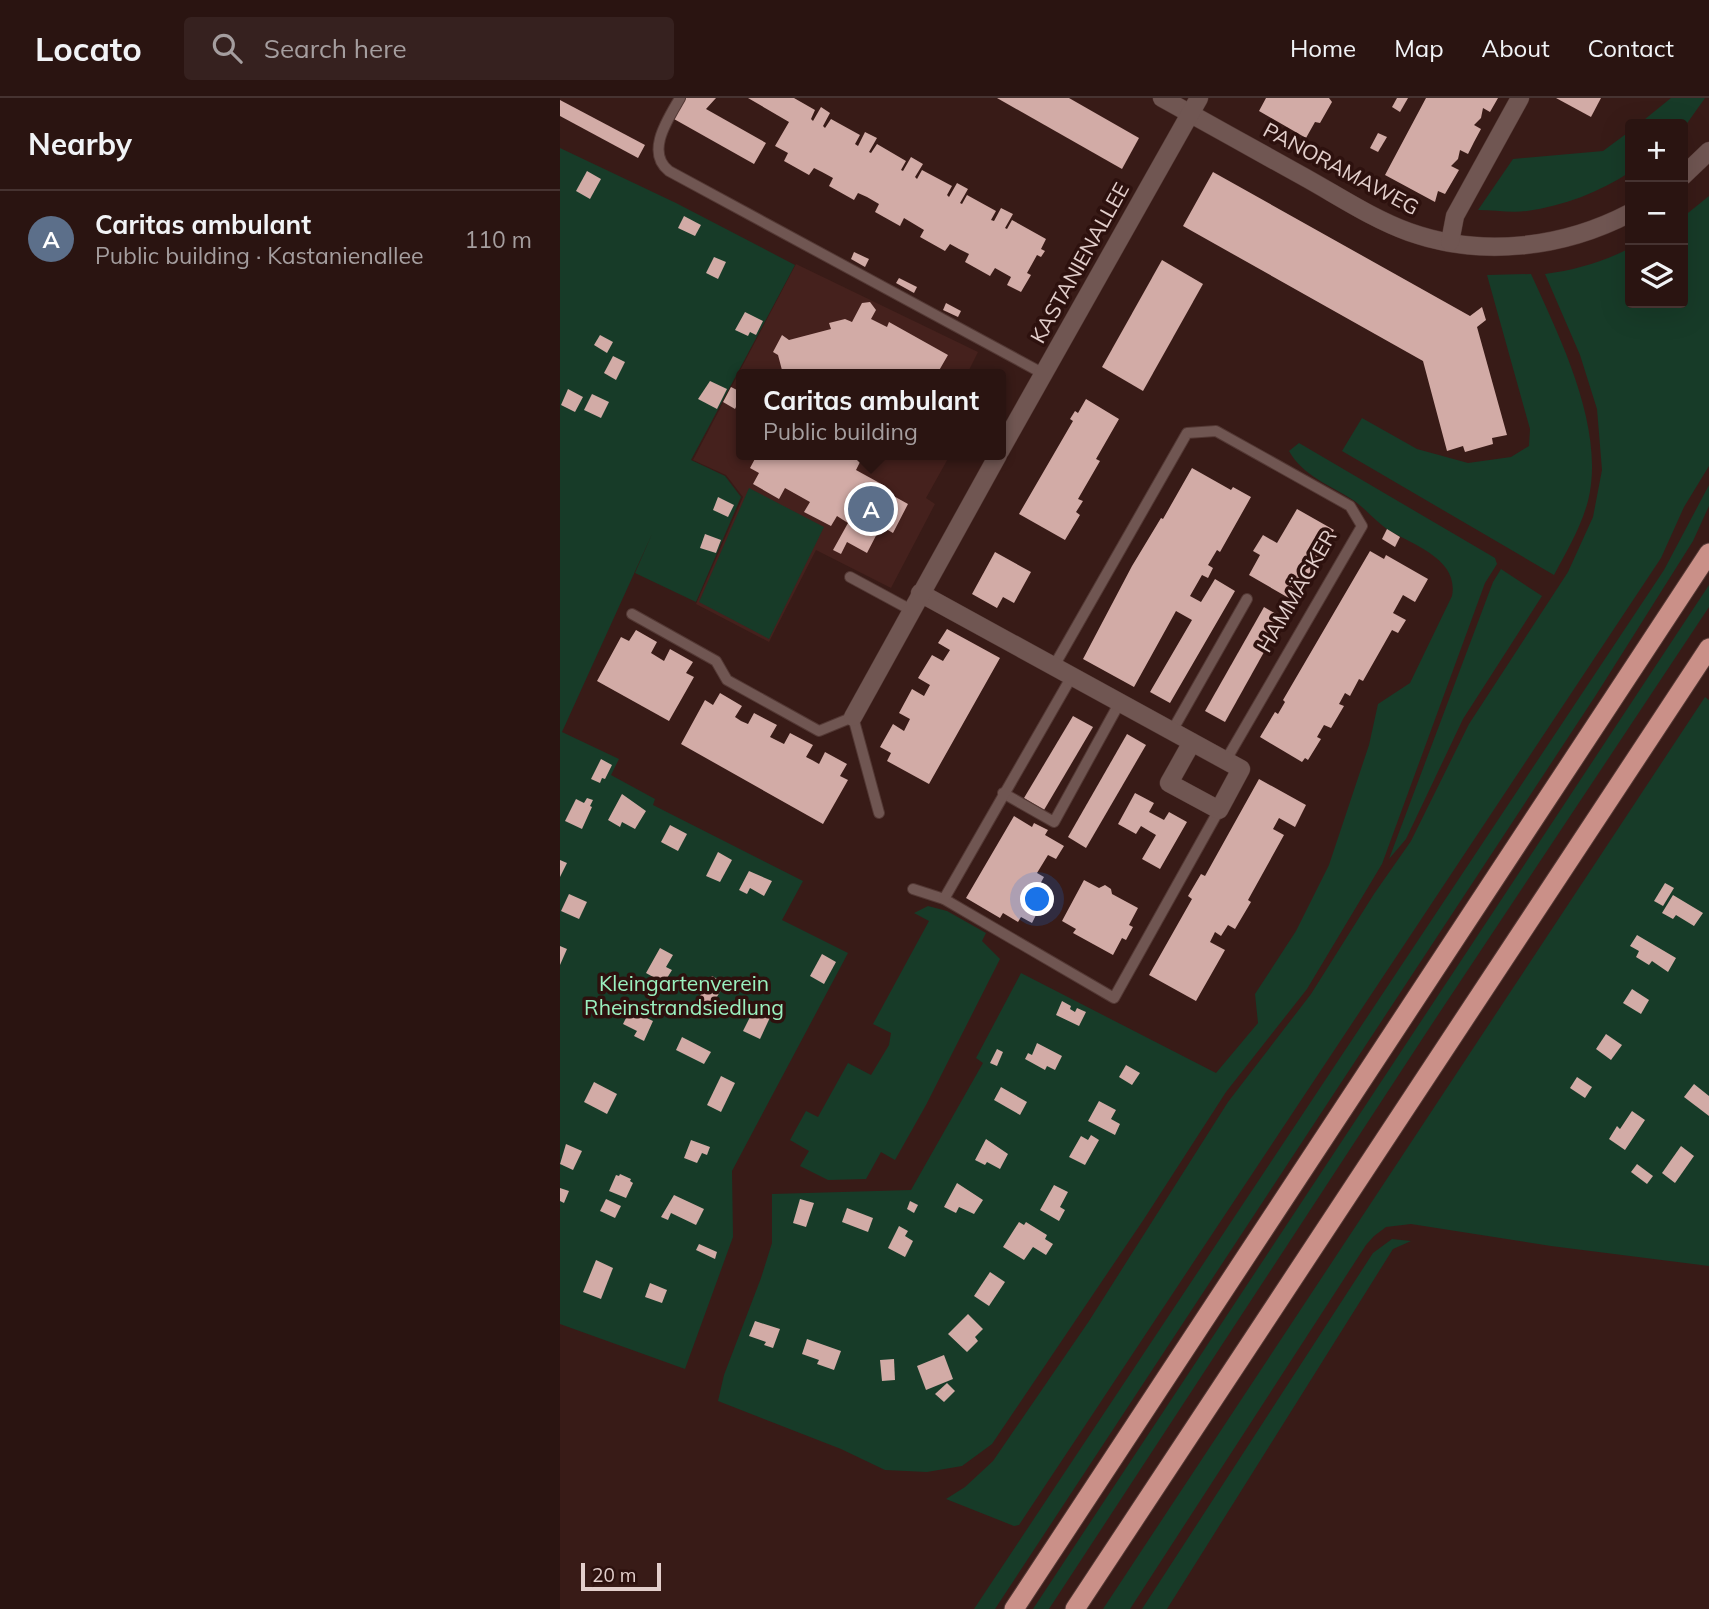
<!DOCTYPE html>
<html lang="en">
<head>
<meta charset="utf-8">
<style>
	:root { --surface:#2a1411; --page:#36211f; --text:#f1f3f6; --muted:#a59e9f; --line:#463331; --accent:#09d98b }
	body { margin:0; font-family:Mulish,sans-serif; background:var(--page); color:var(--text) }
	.controls { position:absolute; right:21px; top:21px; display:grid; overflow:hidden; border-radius:7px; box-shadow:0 7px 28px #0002 }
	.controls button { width:63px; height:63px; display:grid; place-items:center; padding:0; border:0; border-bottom:2px solid var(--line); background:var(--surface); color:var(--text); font:35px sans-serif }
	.scale { position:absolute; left:21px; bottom:18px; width:80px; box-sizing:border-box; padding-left:7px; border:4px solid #e3cfcc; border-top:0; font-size:19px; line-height:24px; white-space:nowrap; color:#e3cfcc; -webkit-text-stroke:5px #2d110e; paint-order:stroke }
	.you { position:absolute; left:478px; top:802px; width:24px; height:24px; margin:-18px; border:5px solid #fff; border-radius:50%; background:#1a73e8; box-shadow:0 0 0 10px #1a73e833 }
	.badge { display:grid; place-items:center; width:46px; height:46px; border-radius:50%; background:var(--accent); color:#fff; font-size:23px; font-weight:700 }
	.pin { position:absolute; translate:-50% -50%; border:4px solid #fff; box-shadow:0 2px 7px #0006 }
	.popup { position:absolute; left:176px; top:271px; width:270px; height:91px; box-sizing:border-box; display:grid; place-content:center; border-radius:7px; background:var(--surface); filter:drop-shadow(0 2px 5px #0005); font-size:23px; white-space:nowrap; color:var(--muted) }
	.popup b { font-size:26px; color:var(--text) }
	.popup::after { content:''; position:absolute; left:50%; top:100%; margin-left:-14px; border:14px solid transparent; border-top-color:var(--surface) }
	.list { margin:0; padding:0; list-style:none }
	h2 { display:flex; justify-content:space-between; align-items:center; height:91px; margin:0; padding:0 28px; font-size:30px }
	h2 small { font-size:23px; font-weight:400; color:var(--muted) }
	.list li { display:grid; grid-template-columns:46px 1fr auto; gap:21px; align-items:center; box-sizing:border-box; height:98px; padding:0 28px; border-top:2px solid var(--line) }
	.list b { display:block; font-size:26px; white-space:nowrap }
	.list p { margin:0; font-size:23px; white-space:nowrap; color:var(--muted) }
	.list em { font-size:23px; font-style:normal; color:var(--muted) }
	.icon { flex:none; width:38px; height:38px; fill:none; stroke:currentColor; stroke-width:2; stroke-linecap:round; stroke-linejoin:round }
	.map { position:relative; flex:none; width:1149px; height:1511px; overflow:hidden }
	header { display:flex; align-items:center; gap:42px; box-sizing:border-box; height:98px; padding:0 35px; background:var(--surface); border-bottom:2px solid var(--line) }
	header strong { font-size:33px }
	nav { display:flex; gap:38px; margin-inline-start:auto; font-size:24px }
	.search { width:490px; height:63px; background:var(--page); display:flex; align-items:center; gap:18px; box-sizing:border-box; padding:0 24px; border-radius:7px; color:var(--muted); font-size:26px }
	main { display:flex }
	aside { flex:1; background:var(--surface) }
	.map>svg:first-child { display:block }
	.built { fill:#45211d }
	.green { fill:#173b28 }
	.building { fill:#d2aba6 }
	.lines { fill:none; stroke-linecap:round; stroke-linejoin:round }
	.service-casing { stroke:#533834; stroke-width:12 }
	.minor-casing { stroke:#533834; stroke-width:19 }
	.trunk-casing { stroke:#533834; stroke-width:21 }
	.service { stroke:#705652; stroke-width:10 }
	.minor { stroke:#705652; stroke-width:18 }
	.trunk { stroke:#ca9088; stroke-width:19 }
	.labels { text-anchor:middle; stroke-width:7; stroke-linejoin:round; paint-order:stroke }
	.street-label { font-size:21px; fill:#e3cfcc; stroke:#2d110e }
	.park-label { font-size:21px; fill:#9af0bf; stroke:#2d110e }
</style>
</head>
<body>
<header>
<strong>Locato</strong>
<div class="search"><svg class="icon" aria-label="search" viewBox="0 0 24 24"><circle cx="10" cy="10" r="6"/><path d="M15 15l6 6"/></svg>Search here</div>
<nav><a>Home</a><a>Map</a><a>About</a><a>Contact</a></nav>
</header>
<main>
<aside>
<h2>Nearby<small></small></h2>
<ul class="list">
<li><span class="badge" style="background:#5c6f8a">A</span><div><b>Caritas ambulant</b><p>Public building · Kastanienallee</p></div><em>110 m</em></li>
</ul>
</aside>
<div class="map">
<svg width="1149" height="1511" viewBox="0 0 1149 1511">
	<rect width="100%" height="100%" fill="#381b17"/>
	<path class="built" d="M236 166 418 254 407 276H182V357H390L366 400 375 406 331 490 256 452 209 544 136 506 183 399 166 377 133 362Z"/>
	<g class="green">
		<path d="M1111 0H1145L1123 31V26H1079Z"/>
		<path d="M1070 33V74C1040 94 1003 108 967 113 951 115 934 112 918 112L953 61 1043 53Z"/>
		<path d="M0 50 116 105 235 167 131 362 165 378 181 399 136 504 75 475 92 436 2 634 59 661 51 677 95 701 93 707 243 783 222 822 288 855 172 1073 173 1139 125 1271 0 1226Z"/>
		<path d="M1149 98V368L1124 409 1101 460 459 1427 454 1428 386 1401 405 1389 433 1363 529 1223 668 1004 751 896 814 796 851 743 909 626 1008 474 1033 419 1042 372 1037 311 1020 257 985 176C1015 172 1043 164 1070 150V205H1123V119Z"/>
		<path d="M971 176C1000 240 1046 331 1028 403 1021 429 1007 453 994 477L782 353 802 320 857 351 908 365 951 359 969 348 970 331 927 177Z"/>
		<path d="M739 345 935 460 937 466 925 485 822 766 747 891 666 994 584 1121 432 1346 402 1368 367 1374 325 1372 281 1351 158 1303 164 1277 201 1180 212 1145V1096L351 1092 423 965 416 960 461 875 656 975 698 925 695 896 736 833 769 767 809 647 818 606 850 585 892 498C899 462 856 448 830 433 817 425 806 411 793 402 770 387 743 378 729 353Z"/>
		<path d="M1149 387V408L1133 443 1036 597 435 1511H414L1104 472Z"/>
		<path d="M189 390 264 429 209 541 139 504Z"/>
		<path d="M941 471 982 498 903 621 846 741 829 761 933 484Z"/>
		<path d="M1149 487V509L872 926 489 1511H473Z"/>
		<path d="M1145 599 1149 602V1168L991 1148 851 1126 826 1129 814 1138 806 1147 570 1511H543Z"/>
		<path d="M368 808 387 813 426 835 422 843 440 861 366 1007 335 1062 321 1054 306 1081 268 1082 240 1068 249 1053 230 1042 246 1013 258 1019 288 965 311 977 329 947 331 935 313 926 369 823 354 815Z"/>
		<path d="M832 1141 851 1143 833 1151 607 1511H582L813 1155Z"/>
	</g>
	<g class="building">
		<path d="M126 0H156L146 11 206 45 194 66 114 21Z"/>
		<path d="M188 0H234L255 12 251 21 253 23 261 9 270 15 263 28 265 30 271 21 300 37 295 46 298 48 305 34 317 40 309 54 311 55 317 46 346 63 341 72 343 73 351 59 363 66 355 79 357 81 362 72 392 88 387 97 389 99 397 85 408 91 400 105 402 106 407 97 436 113 431 122 434 123 441 110 453 116 445 130 447 131 452 122 486 141 481 151 485 153 481 159 477 157 467 175 471 177 461 194 447 187 451 179 435 170 430 178 405 164 409 156 399 151 390 146 385 153 360 139 364 132 344 120 340 128 315 114 319 106 307 99 298 95 294 102 269 88 273 80 262 74 254 70 249 77 224 63 228 55 215 48 229 24Z"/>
		<path d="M437 0H509L579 40 562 71Z"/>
		<path d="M706 0H769L772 4 760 25 755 24 746 40 699 13Z"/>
		<path d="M837 0H848L840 14 832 9Z"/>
		<path d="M866 0H938L930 14 923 10 921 20 914 27 921 31 914 44 908 56 900 52 898 61 891 68 899 72 885 96 878 93 875 104 825 77Z"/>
		<path d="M996 0H1041L1031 19Z"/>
		<path d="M0 2 85 47 78 60 0 18Z"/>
		<path d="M818 35 827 39 818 54 810 50Z"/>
		<path d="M27 73 41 81 30 101 16 93Z"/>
		<path d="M653 74 910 218 922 209 926 222 917 229 947 337 932 340 933 346 905 354 903 348 887 353 863 263 623 128Z"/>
		<path d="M124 118 141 127 135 138 118 130Z"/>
		<path d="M294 154 309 161 305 169 291 161Z"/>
		<path d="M154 159 166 164 158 181 146 175Z"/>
		<path d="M602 162 643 186 583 293 542 269Z"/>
		<path d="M339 180 357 189 354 195 336 185Z"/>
		<path d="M310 204 316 212 311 221 327 229 329 224 388 257 377 276H223L218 257 213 254 222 237 229 242 271 231 269 225 285 221 292 224 302 205Z"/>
		<path d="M386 205 401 213 398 219 383 212Z"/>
		<path d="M185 214 203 223 196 237 190 234 188 238 175 232Z"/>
		<path d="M40 237 53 244 47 255 34 247Z"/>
		<path d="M53 258 65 264 56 282 44 275Z"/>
		<path d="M150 283 167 291 157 311 138 301Z"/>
		<path d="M171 289 181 294V299L175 311 163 304Z"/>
		<path d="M8 291 23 299 15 314 1 307Z"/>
		<path d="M32 296 49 304 41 320 24 312Z"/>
		<path d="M526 301 559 321 536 361 540 363 518 401 523 403 516 414 520 417 505 442 459 416 513 323 510 321 515 313 518 315Z"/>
		<path d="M197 357H314L309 366 301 362 296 372 325 388 321 395 329 399 330 396 348 406 333 435 321 428 307 455 287 444 281 456 273 452 288 425 277 418 271 428 244 414 250 404 225 390 219 401 193 386 199 375 190 370Z"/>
		<path d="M632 370 671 392 673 389 691 399 660 454 657 452 648 467 653 470 648 480 642 477 630 498 641 504 655 481 675 493 610 605 590 594 632 522 616 513 574 589 523 561 572 468 601 420 603 421Z"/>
		<path d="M158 399 174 407 168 419 153 412Z"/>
		<path d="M737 411 774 432 734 503 689 477 700 457 693 453 703 437 717 445Z"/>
		<path d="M827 431 840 439 835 449 822 441Z"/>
		<path d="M145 436 161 442 156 455 140 450Z"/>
		<path d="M810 453 824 461 826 457 868 481 855 504 843 497 833 515 846 522 838 535 832 532 803 583 799 581 790 598 785 595 779 606 784 608 771 630 764 627 757 639 761 641 748 662 745 660 742 664 700 639 715 614 718 616 725 604 723 602Z"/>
		<path d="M435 454 471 474 454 505 443 499 437 510 412 496Z"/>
		<path d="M704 509 723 520 665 624 645 613Z"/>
		<path d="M387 531 440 560 369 686 327 663 331 655 320 649 333 626 344 633 350 621 339 615 352 591 364 598 370 587 358 580 372 557 383 563 390 552 378 545Z"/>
		<path d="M76 532 97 544 91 555 104 563 110 551 133 564 126 575 134 579 109 623 37 583 61 539 69 543Z"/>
		<path d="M160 595 182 608 175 619 181 623 188 626 194 615 217 627 210 639 224 646 230 635 253 647 246 659 252 662 259 666 265 654 287 666 280 678 288 682 263 726 121 646 145 602 153 607Z"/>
		<path d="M513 618 533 629 484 712 464 700Z"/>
		<path d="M567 636 586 647 526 750 508 739Z"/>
		<path d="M41 661 52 667 45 681 42 680 40 685 31 681Z"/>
		<path d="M699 681 746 707 735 729 719 720 713 731 724 737 688 802 691 804 675 831 668 827 661 838 655 834 650 844 665 852 636 903 589 877 632 801 628 798 641 776 645 778Z"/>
		<path d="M575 695 594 705 589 714 604 722 609 714 627 724 600 771 582 761 596 737 581 728 576 736 558 726Z"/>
		<path d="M62 696 86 713 75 731 62 724 60 729 48 722Z"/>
		<path d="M27 700 33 702 30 708 32 709 22 731 5 723 16 701 24 705Z"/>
		<path d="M454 718 472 729 474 725 488 732 485 737 504 748 496 761 488 757 477 775 484 779 469 806 479 811 472 825 461 819 458 824 443 815 440 820 406 800Z"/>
		<path d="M110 727 127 736 118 753 101 744Z"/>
		<path d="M158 754 172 762 160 784 146 778Z"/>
		<path d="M0 762 7 765 0 779Z"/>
		<path d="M189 773 212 783 204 798 190 790 187 796 179 792Z"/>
		<path d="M524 782 539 790 545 787 551 791 552 796 578 810 569 827 573 829 566 842 562 840 553 857 513 835 516 831 502 823Z"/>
		<path d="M1105 785 1114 790 1103 808 1094 803Z"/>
		<path d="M9 796 27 804 19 821 1 813Z"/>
		<path d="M1113 797 1143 815 1134 828 1116 817 1113 821 1102 815Z"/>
		<path d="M1077 837 1116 860 1108 874 1092 863 1089 867 1076 859 1079 853 1070 848Z"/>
		<path d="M0 848 7 851 0 867Z"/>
		<path d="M100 850 113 857 106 869 112 872 104 885 86 875Z"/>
		<path d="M262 856 276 864 264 886 250 878Z"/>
		<path d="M152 878 165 885 150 911 137 903Z"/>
		<path d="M1072 891 1089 902 1081 916 1063 905Z"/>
		<path d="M502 903 511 908 510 911 515 914 517 910 526 914 519 928 496 917Z"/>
		<path d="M197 905 213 913 200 941 183 933Z"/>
		<path d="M70 912 93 923 84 943 74 938 77 933 63 926Z"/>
		<path d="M1046 936 1062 947 1051 962 1036 951Z"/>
		<path d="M122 939 151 954 144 966 116 952Z"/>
		<path d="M477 945 502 958 495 972 487 968 485 972 465 961 468 955 472 957Z"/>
		<path d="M437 951 443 954 437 968 430 965Z"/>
		<path d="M566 967 580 975 572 987 559 979Z"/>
		<path d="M161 978 175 985 161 1014 147 1007Z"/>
		<path d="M1017 979 1032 989 1025 1000 1010 990Z"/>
		<path d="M34 984 57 996 47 1016 24 1004Z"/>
		<path d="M1134 986 1149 998V1018L1124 999Z"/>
		<path d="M441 989 467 1004 460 1017 434 1002Z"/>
		<path d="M539 1003 556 1012 551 1021 560 1026 555 1037 528 1023Z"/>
		<path d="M1072 1013 1085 1022 1065 1052 1049 1041 1057 1028 1060 1031Z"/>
		<path d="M531 1037 539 1042 525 1067 509 1059 521 1038 528 1042Z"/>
		<path d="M426 1041 448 1056 440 1071 427 1064 425 1067 415 1062Z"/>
		<path d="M131 1042 150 1049 147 1057 142 1055 137 1065 124 1060Z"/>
		<path d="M6 1046 22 1053 13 1072 0 1066Z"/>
		<path d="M1121 1048 1134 1058 1115 1085 1102 1075Z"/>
		<path d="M1077 1066 1093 1078 1087 1086 1071 1074Z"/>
		<path d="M60 1076 71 1081 70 1083 73 1085 66 1100 49 1093 56 1077 59 1078Z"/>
		<path d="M397 1085 423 1102 414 1116 399 1109 396 1115 384 1109Z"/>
		<path d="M494 1087 508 1094 500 1109 505 1112 499 1123 480 1112Z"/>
		<path d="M0 1090 9 1093 4 1105 0 1103Z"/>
		<path d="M114 1097 144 1111 136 1127 111 1115 108 1122 101 1119Z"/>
		<path d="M46 1101 61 1108 55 1120 40 1113Z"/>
		<path d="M240 1101 254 1105 246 1129 233 1125Z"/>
		<path d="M350 1103 358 1107 354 1115 347 1111Z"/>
		<path d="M287 1110 313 1120 308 1134 282 1124Z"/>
		<path d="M459 1124 464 1127 466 1124 487 1137 485 1141 493 1146 486 1157 473 1149 464 1162 443 1149Z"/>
		<path d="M339 1128 348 1133 345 1138 353 1143 345 1159 328 1150Z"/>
		<path d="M139 1146 157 1154 155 1161 136 1152Z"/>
		<path d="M36 1162 53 1170 41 1201 23 1194Z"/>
		<path d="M430 1174 445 1184 429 1208 414 1198Z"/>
		<path d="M90 1185 107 1192 102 1205 85 1199Z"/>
		<path d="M408 1216 423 1231 415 1239 418 1243 407 1254 388 1236Z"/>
		<path d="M195 1223 220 1231 213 1250 204 1247 206 1244 189 1238Z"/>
		<path d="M247 1241 281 1253 274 1272 257 1266 259 1262 242 1256Z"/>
		<path d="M384 1257 393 1281 366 1292 357 1268Z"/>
		<path d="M334 1261 335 1282 322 1283 320 1262Z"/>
		<path d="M387 1285 395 1293 384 1304 375 1296Z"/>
	</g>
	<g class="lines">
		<defs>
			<g id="service">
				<path d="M120 0C108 21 85 54 109 73L484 276"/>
				<path d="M290 479 351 512"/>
				<path d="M72 516 156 563 167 582 259 633 293 619 319 715"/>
				<path d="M494 568 627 335 656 333 790 408 802 428 666 662"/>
				<path d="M612 633 687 501"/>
				<path d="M443 695 494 724 560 604"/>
				<path d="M353 791 384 801 554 900 659 712"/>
				<path d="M384 801 512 578"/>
			</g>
			<g id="minor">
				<path d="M602 0C650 27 698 53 746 80 780 99 813 121 849 134 922 160 1003 150 1070 115"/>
				<path d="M1123 78 1149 53"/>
				<path d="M890 144 895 118 960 0"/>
				<path d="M440 353 639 0"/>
				<path d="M360 495 681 671 659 712 609 685 632 644"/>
				<path d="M293 619 438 357"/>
			</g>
			<g id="trunk">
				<path d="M454 1511 1149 455"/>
				<path d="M515 1511 1149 550"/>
			</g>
		</defs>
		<use href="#service" class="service-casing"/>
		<use href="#minor" class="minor-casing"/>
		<use href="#trunk" class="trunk-casing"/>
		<use href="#service" class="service"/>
		<use href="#minor" class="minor"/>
		<use href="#trunk" class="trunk"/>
	</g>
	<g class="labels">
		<g class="street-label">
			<text transform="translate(781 71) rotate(28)" y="7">PANORAMAWEG</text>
			<text transform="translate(520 165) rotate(-61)" y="7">KASTANIENALLEE</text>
			<text transform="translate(737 493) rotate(-60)" y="7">HAMMÄCKER</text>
		</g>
		<g class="park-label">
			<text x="124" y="893">Kleingartenverein<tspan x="124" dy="24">Rheinstrandsiedlung</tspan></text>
		</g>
	</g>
</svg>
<div class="controls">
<button>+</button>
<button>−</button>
<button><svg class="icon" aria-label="layers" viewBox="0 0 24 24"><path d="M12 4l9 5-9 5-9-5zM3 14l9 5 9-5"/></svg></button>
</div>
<div class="scale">20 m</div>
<div class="you"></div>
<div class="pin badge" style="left:311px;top:411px;background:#5c6f8a">A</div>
<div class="popup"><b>Caritas ambulant</b>Public building</div>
</div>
</main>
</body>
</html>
